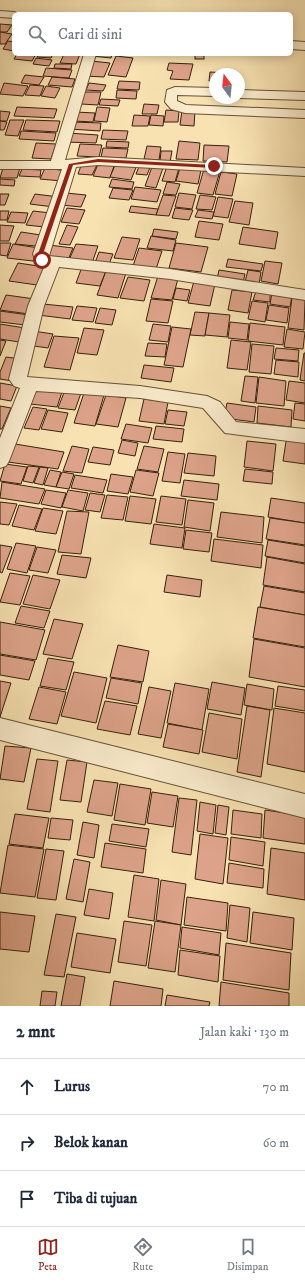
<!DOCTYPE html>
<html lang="id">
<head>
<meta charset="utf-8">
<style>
	:root { --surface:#fff; --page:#f2f2f3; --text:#1f2937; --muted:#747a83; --line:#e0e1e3; --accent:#8f2418 }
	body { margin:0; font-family:"IM FELL DW Pica",serif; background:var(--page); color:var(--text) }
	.compass { position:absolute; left:209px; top:68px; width:36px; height:36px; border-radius:50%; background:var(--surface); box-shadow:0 2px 10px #0003; rotate:345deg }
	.stop { position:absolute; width:12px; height:12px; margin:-9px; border:3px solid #8f2418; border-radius:50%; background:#fff }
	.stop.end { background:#8f2418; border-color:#fff; box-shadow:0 1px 4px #0008 }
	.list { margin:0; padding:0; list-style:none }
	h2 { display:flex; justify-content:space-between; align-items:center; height:52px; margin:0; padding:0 16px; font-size:17px }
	h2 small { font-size:13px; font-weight:400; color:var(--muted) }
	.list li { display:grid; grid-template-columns:26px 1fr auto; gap:12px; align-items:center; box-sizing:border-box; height:56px; padding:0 16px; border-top:1px solid var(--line) }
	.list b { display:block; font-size:15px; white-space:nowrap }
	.list em { font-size:13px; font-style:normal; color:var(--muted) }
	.icon { flex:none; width:22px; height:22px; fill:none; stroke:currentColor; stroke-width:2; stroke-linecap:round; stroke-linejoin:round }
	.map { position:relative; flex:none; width:305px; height:1006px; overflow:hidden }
	.search { position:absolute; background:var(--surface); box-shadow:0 2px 10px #0003; left:12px; right:12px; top:12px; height:44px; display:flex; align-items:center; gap:10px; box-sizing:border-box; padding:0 14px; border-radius:6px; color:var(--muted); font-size:15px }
	.sheet { height:220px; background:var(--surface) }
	nav { display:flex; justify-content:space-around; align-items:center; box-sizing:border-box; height:56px; border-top:1px solid var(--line); background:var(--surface); font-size:11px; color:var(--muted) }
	nav a { display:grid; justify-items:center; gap:2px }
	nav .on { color:var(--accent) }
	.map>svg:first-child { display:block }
	.building { fill:#dda38a; stroke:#36220c }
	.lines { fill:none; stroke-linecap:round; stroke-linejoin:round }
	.minor-casing { stroke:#665236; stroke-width:2 }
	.minor { fill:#faeccd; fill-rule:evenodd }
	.route { fill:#8f2418 }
</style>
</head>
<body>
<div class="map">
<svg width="305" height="1006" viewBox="0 0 305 1006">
	<rect width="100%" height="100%" fill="#f8e2b2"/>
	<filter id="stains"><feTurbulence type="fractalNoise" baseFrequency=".005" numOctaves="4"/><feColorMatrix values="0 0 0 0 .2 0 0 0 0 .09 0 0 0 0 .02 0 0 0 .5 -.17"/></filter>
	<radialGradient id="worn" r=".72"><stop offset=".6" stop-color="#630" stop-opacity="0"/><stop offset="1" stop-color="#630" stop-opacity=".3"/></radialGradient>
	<g class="building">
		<path d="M0 24 12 25 7 32H0Z"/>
		<path d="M0 32 12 34 5 44H0Z"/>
		<path d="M8 41 14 42V51L3 49Z"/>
		<path d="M17 54H36L32 61 14 59Z"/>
		<path d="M39 54H53L51 58 37 57Z"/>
		<path d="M64 54H80L76 64 60 63Z"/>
		<path d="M92 54H112L111 58 92 56Z"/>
		<rect x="195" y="54" width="9" height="5"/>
		<path d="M116 56 133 58 126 77 108 75Z"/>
		<path d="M36 58 52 60 49 66 33 64Z"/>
		<path d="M91 61 110 63 104 77 85 76Z"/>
		<path d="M169 63 193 64 189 80 170 79 173 71 167 70Z"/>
		<path d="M55 64H72L71 69 54 68Z"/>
		<path d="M46 68 72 70 69 78 43 76Z"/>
		<path d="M210 72 227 73 215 74V81H209Z"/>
		<path d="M25 75 44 77 39 85 21 83Z"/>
		<path d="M52 77 75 79 72 87 48 85Z"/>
		<path d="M119 81 140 82 139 90 117 89Z"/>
		<path d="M4 83 28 86 23 96 0 94Z"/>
		<path d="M89 83 106 85 103 91 86 90Z"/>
		<path d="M30 85 44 86 40 96 25 95Z"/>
		<path d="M46 86 60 88 55 98 41 96Z"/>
		<path d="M117 90 137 91 136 99 116 98Z"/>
		<path d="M84 92H101L98 105 81 104Z"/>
		<path d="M101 99 120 100 118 106 99 105Z"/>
		<path d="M144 104 159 105 157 114H142Z"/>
		<path d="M17 107 57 109 54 118 14 116Z"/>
		<path d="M97 107 110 108 107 122 94 121Z"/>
		<path d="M166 110 179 111 178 122H164Z"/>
		<path d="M182 110 195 111 194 126 180 125Z"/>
		<path d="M0 111 10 112 7 121H0Z"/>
		<path d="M76 112 95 113 93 122 74 121Z"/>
		<path d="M134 115 150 116 148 126H132Z"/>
		<path d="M151 115 164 116 163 126 149 125Z"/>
		<path d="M10 120H24L18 136 5 135Z"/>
		<path d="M26 120 60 121 57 132 23 130Z"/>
		<path d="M0 121 7 122 4 130H0Z"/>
		<path d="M72 122 101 123 100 131 70 129Z"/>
		<path d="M103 130 128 131 126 140 101 139Z"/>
		<path d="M21 131 56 133 54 141 19 139Z"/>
		<path d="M67 133 98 135 96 143 65 142Z"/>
		<path d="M107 141 129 142 128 148 106 147Z"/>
		<path d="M179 141 200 143 198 160 176 159Z"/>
		<path d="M36 143 56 144 51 159 32 158Z"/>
		<path d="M80 144 102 145 99 157 77 156Z"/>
		<path d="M204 145 229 146 227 162 203 161Z"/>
		<path d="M147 146 161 147 159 160 144 159Z"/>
		<path d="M103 148 128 149 126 158 101 157Z"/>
		<path d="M161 151H172L170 162 160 161Z"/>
		<path d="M99 162 115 163 110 178 93 176Z"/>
		<path d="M82 163 97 165 92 175 78 174Z"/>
		<path d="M116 163 137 165 131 180 110 177Z"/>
		<path d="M140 164 151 165 147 175 136 174Z"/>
		<path d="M167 166 179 168 175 182 162 181Z"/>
		<path d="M152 167 163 168 156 188 145 186Z"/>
		<path d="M3 168H20L17 178H0Z"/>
		<path d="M45 168 67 171 62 181 40 179Z"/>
		<path d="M180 168 201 170 198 184 176 181Z"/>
		<path d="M22 169 41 170 40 177 19 176Z"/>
		<path d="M204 169 220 171 213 195 197 193Z"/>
		<path d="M221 172 237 174 232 196 215 194Z"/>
		<path d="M0 179 15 180 14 186 0 185Z"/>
		<path d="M112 179 134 182 132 189 109 187Z"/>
		<path d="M167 182 180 184 176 195 163 194Z"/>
		<path d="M135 187 161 190 157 202 131 199Z"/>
		<path d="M113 188 133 190 129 200 109 198Z"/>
		<path d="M66 193 86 195 81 207 61 205Z"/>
		<path d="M179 193 196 195 192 209 175 207Z"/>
		<path d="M0 194H9L5 205H0Z"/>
		<path d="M35 194 59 197 54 207 30 204Z"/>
		<path d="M163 195 176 196 169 216 156 215Z"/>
		<path d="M200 195 216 197 212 210 196 209Z"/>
		<path d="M218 197 233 199 228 218 213 216Z"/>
		<path d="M235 201 253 203 249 225 229 222Z"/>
		<path d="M131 206 158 209 156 215 129 212Z"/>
		<path d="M67 208 85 210 79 224 61 222Z"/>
		<path d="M175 208 193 210 189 220 172 218Z"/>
		<path d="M198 210 214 212 212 219 195 217Z"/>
		<path d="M0 211H9L7 220H0Z"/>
		<path d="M33 211 51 213 45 227 26 225Z"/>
		<path d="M11 212 28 213 25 223 7 222Z"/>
		<path d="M199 221 223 224 219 240 195 237Z"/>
		<path d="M0 225 14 226 9 241H0Z"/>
		<path d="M67 225 78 227 70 245 59 244Z"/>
		<path d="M243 227 278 232 275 249 239 244Z"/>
		<path d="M154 229 178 232 176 239 152 236Z"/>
		<path d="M21 232 41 235 36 246 15 244Z"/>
		<path d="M151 236 176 240 173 251 147 248Z"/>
		<path d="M122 237 140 239 133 260 114 258Z"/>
		<path d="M0 243H11L7 256 0 255Z"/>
		<path d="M176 243 208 247 201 272 169 268Z"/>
		<path d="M13 244 39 248 33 261 7 258Z"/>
		<path d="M76 244 98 246 92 263 69 260Z"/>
		<path d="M49 245 73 248 68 260 44 256Z"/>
		<path d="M139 248 162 251 156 269 133 266Z"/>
		<path d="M99 252 113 254 109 264 95 263Z"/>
		<path d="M228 259 263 264 261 271 226 267Z"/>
		<path d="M265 261 282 263 278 284 261 281Z"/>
		<path d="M18 263 45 267 37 285 9 281Z"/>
		<path d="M82 267 106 271 100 286 76 283Z"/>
		<path d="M219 270 245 274 243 283 217 279Z"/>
		<path d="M248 270 261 272 259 284 245 282Z"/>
		<path d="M106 271 126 273 118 298 97 295Z"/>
		<path d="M158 276 178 279 172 300 151 298Z"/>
		<path d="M128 277 150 280 144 301 120 298Z"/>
		<path d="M194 281 215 284 210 306 188 303Z"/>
		<path d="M176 288 190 290 187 301 173 299Z"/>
		<path d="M232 290 252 292 248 313 228 310Z"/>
		<path d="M256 291 270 294V302L253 300Z"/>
		<path d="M272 293 292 296 290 307 270 304Z"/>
		<path d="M6 295 35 299 29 314 0 310Z"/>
		<path d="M292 298 305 300 304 330 288 328Z"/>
		<path d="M151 299 173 301 168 323 146 321Z"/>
		<path d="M252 301 268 303 265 322 248 319Z"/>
		<path d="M43 304 73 307 70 319 38 315Z"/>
		<path d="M269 305 289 308 287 323 266 320Z"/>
		<path d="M77 306 97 308 93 322 72 320Z"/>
		<path d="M100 308 116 310 112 325 95 323Z"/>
		<path d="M0 311 29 315 25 325 0 322Z"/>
		<path d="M195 312 209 313 205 336 190 335Z"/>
		<path d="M209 313 230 315 227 337 205 335Z"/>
		<path d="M230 322 249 324 247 340 228 338Z"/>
		<path d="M250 323 285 327 283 345 248 341Z"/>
		<path d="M0 324 25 328 19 342 0 339Z"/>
		<path d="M153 324 171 326 168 342 149 340Z"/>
		<path d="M172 327 191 329 183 367 164 365Z"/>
		<path d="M84 328 104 330 97 355 77 353Z"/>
		<path d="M287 329 305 332 303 349 284 347Z"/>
		<path d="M33 331 53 334 48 348 27 345Z"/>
		<path d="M54 336 79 338 70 370 44 367Z"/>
		<path d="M0 340 6 341 0 356Z"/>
		<path d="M231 340 251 342 247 370 227 368Z"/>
		<path d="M148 343 167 344 165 357 145 356Z"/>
		<path d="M252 344 274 346 271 374 249 372Z"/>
		<path d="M276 348 299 350 298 361 274 359Z"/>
		<path d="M304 353H305V381L300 380Z"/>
		<path d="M6 357 21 359 12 381 0 379V372Z"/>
		<path d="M276 360 299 362 298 377 274 374Z"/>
		<path d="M144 365 174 368 171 382 141 378Z"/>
		<path d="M245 376 258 377 255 403 241 401Z"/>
		<path d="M259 377 286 381 284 406 256 403Z"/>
		<path d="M289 381 305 383V403L286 400Z"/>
		<path d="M0 383 17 386 11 401 0 399Z"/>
		<path d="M35 388 62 392 57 407 30 404Z"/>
		<path d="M65 390 81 393 75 410 58 408Z"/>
		<path d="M84 393 104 395 95 426 74 423Z"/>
		<path d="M106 395 126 398 118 427 96 424Z"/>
		<path d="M144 399 168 402 164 424 139 421Z"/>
		<path d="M227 403 256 407 254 422 224 418Z"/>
		<path d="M295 403 305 404V421L293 419Z"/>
		<path d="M0 406 11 408 2 429H0Z"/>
		<path d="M258 406 292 410 291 427 257 423Z"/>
		<path d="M33 407 47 409 39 430 24 428Z"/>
		<path d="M48 410 68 413 62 432 41 429Z"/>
		<path d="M168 410 187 412 184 426 165 424Z"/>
		<path d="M126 424 152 428 148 443 121 439Z"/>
		<path d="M156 426 184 429 182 442 153 439Z"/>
		<path d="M287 435 305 437V464L283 461Z"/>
		<path d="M122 440 138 443 135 456 118 453Z"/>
		<path d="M247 441 276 444 273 471 244 467Z"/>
		<path d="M15 444 64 452 58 469 8 462Z"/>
		<path d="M72 446 89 449 82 473 63 471Z"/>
		<path d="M144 446 164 449 158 472 137 469Z"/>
		<path d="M93 447 114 450 110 465 88 462Z"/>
		<path d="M168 452 185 454 180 483 162 481Z"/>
		<path d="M188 453 216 456 214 476 184 473Z"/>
		<path d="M5 464 27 467 21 484 0 481Z"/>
		<path d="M28 466 39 467 33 483 23 481Z"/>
		<path d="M40 467 48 468 43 485 34 483Z"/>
		<path d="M245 469 273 472 272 484 243 481Z"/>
		<path d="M50 470 61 472 56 487 44 485Z"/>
		<path d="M136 470 159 473 153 496 130 492Z"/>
		<path d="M62 472 74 474 69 489 56 487Z"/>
		<path d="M111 474 133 477 128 494 107 491Z"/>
		<path d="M75 475 107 480 103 493 71 488Z"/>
		<path d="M184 480 219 484 217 500 181 496Z"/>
		<path d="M2 482 45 489 39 504 0 498Z"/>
		<path d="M46 490 66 493 61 508 41 504Z"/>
		<path d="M68 490 88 493 83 511 62 507Z"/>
		<path d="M90 493 105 495 100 512 85 510Z"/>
		<path d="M107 495 128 497 123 520 101 518Z"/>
		<path d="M130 496 156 499 151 524 125 521Z"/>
		<path d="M161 496 186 499 182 525 156 522Z"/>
		<path d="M271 498 305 503V523L268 517Z"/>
		<path d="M188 500 214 503 210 531 184 527Z"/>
		<path d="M0 502 17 504 9 525 0 524Z"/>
		<path d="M19 505 42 509 34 530 12 526Z"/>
		<path d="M43 508 63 511 56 534 35 531Z"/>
		<path d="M67 511 89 512 81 554 58 552Z"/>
		<path d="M221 512 264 517 262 543 217 537Z"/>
		<path d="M270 518 305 523V545L266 539Z"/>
		<path d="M154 524 185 528 182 548 150 544Z"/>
		<path d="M186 530 212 533 209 552 183 549Z"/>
		<path d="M214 539 263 545 261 568 211 561Z"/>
		<path d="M268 540 305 546V563L265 556Z"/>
		<path d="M16 543 36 546 27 573 7 569Z"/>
		<path d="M0 545 12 547 2 573 0 572Z"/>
		<path d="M37 547 56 550 48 573 29 570Z"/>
		<path d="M62 555 91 558 86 578 57 574Z"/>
		<path d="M267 557 305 564V592L263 585Z"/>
		<path d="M10 573 30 576 20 605 0 602Z"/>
		<path d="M33 575 60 580 50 609 23 604Z"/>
		<path d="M167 575 202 580 200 597 164 592Z"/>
		<path d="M264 586 305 593V615L260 607Z"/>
		<path d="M21 606 50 611 44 628 15 623Z"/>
		<path d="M258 607 305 615V647L253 638Z"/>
		<path d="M54 619 83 624 72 659 43 654Z"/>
		<path d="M0 622 45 630 36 660 0 654Z"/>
		<path d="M254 639 305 648V687L249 677Z"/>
		<path d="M118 645 149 651 143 682 110 677Z"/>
		<path d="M0 655 35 661 29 680 0 675Z"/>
		<path d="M48 658 74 662 66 690 40 686Z"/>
		<path d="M74 672 107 678 96 723 61 716Z"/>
		<path d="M111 678 142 683 138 704 106 698Z"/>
		<path d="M0 681 11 683 0 717Z"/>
		<path d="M212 682 245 688 241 715 207 709Z"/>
		<path d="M175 683 209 689 202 730 167 723Z"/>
		<path d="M247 684 274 689 272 710 244 705Z"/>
		<path d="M278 686 305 690V711L275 706Z"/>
		<path d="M39 687 66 692 57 724 29 719Z"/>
		<path d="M149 687 171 691 161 738 138 734Z"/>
		<path d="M105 701 137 706 130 735 97 729Z"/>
		<path d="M247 706 270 710 261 777 237 772Z"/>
		<path d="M274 708 305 713V772L267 764Z"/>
		<path d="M209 713 242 719 237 759 202 752Z"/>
		<path d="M168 724 203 730 199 754 163 747Z"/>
		<path d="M5 746 31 748 24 782 0 779Z"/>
		<path d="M37 759 58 761 50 812 27 809Z"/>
		<path d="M67 760 87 762 81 802 60 800Z"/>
		<path d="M94 780 118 783 112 816 87 812Z"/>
		<path d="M120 784 151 789 145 825 114 820Z"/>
		<path d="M152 792 178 796 173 827 147 823Z"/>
		<path d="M179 798 197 800 191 855 172 852Z"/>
		<path d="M200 802 216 805 213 834 197 831Z"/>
		<path d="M218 805 229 807 226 835 215 833Z"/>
		<path d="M233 810 262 814 261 838 231 834Z"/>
		<path d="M265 810 305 816V844L263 838Z"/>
		<path d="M15 814 49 818 43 848 9 844Z"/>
		<path d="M51 818 73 820 70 840 48 838Z"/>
		<path d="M83 822 99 825 94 858 77 855Z"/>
		<path d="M112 824 149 829 146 847 109 841Z"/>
		<path d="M200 834 228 838 223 884 195 879Z"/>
		<path d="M231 837 265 842 263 866 229 860Z"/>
		<path d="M105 843 146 849 143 873 101 867Z"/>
		<path d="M8 845 44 849 35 897 0 893Z"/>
		<path d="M271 848 305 853V900L267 894Z"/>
		<path d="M46 849 64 851 56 900 37 898Z"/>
		<path d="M74 859 90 862 83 902 66 899Z"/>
		<path d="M229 863 264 869 263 888 227 883Z"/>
		<path d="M134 875 159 879 154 921 128 917Z"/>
		<path d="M161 880 186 884 181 925 156 920Z"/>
		<path d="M89 889 113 893 109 919 84 915Z"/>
		<path d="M187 897 228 903 226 931 184 925Z"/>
		<path d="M230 905 250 908 247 942 227 938Z"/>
		<path d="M0 912 35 916 29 952 0 949Z"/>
		<path d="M253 912 294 918 292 950 250 943Z"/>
		<path d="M56 914 76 917 64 977 44 975Z"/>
		<path d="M124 921 152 925 146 966 118 962Z"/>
		<path d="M155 921 181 925 175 972 148 968Z"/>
		<path d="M182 927 221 933 219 955 180 948Z"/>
		<path d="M77 933 116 939 110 973 71 967Z"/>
		<path d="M226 943 291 953 289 990 223 980Z"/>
		<path d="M180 950 220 956 218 982 178 975Z"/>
		<path d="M67 974 85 977 80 1006H61Z"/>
		<path d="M114 981 163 989 161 1006H110Z"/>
		<path d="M221 982 289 993V1006H219Z"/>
		<path d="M42 991 57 992 55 1006H40Z"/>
		<path d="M167 995 210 1002 209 1006H165Z"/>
	</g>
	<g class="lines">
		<defs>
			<g id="minor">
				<path d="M0 11 14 12 19 14H14V18L0 17Z"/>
				<path d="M291 41 305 42V50L291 49Z"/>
				<path d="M84 54H96L65 160 98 157 305 168V176L98 165 76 167 49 256 170 269 305 290V300L170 279 59 267 44 306 27 377 140 386 207 396 220 402 236 422 305 429V443L225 433 203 408 140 398 36 391 9 461 6 466 0 468V438L20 388 14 386 9 379 28 306 45 265 37 263 33 254 62 169H0V161H51Z"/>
				<path d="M175 87 215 88V96L177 95V101L186 105 305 110V118L185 113 171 109 165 102 167 90Z"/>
				<path d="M239 90 305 92V100L239 98Z"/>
				<path d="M0 718 305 794V818L0 740Z"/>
			</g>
		</defs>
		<use href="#minor" class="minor-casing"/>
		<use href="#minor" class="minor"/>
	</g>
	<path class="route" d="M98 159 214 165 217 166 214 168 98 162 73 165 43 254 44 260 40 261 38 254 69 164Z"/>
	<rect width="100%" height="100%" filter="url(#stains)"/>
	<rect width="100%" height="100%" fill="url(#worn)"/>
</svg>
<svg class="compass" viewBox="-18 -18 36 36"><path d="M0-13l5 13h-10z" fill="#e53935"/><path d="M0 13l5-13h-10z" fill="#747a83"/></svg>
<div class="stop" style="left:42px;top:260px"></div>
<div class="stop end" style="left:214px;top:166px"></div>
<div class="search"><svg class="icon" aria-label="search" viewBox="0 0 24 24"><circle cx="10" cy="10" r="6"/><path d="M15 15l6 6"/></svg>Cari di sini</div>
</div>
<section class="sheet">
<h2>2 mnt<small>Jalan kaki · 130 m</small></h2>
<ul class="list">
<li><svg class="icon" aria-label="ahead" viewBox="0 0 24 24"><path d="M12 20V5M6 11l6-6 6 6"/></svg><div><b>Lurus</b></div><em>70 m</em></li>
<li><svg class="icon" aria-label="right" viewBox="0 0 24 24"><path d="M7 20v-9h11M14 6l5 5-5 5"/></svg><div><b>Belok kanan</b></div><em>60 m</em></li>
<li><svg class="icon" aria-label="arrive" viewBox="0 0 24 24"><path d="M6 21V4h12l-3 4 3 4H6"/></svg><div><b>Tiba di tujuan</b></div></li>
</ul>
</section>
<nav>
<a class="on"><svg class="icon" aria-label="map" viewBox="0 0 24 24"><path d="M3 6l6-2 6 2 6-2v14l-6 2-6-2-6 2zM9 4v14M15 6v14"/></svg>Peta</a>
<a><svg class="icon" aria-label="directions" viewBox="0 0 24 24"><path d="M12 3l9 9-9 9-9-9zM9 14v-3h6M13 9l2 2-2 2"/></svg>Rute</a>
<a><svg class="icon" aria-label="saved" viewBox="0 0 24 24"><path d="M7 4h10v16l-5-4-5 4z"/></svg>Disimpan</a>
</nav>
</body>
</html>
